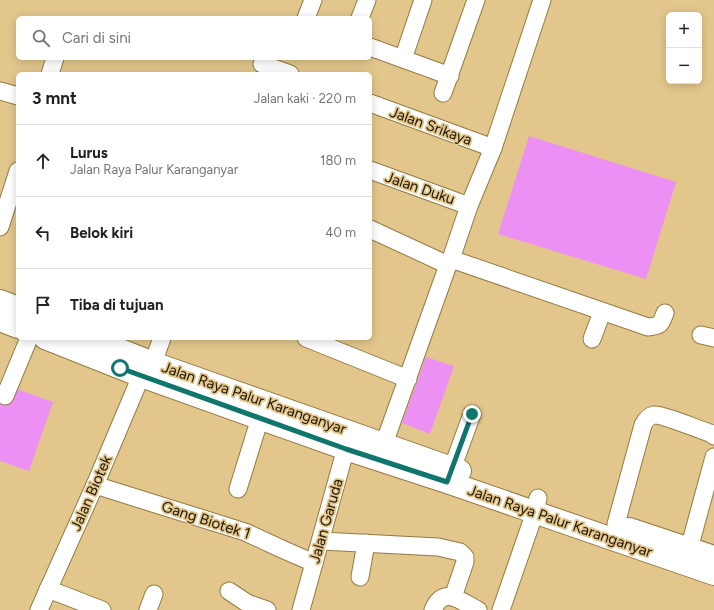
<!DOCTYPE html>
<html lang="id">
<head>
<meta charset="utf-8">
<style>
	:root { --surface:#fff; --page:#f6f6f6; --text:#222; --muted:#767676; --line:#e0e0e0 }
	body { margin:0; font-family:Figtree,sans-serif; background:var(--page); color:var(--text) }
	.controls { position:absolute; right:12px; top:12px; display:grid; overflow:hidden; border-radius:6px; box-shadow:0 2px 10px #0003 }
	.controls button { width:36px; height:36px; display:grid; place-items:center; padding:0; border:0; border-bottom:1px solid var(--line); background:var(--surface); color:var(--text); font:20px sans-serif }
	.stop { position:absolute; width:12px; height:12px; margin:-9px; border:3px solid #0f766e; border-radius:50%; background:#fff }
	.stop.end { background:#0f766e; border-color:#fff; box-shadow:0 1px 4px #0008 }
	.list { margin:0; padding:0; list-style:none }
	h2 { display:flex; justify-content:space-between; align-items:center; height:52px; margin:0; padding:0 16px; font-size:17px }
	h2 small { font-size:13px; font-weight:400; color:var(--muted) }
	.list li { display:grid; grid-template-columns:26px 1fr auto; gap:12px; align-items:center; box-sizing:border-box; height:72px; padding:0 16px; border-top:1px solid var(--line) }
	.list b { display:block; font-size:15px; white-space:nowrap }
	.list p { margin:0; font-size:13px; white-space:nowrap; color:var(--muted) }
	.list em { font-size:13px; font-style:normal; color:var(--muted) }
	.icon { flex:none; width:22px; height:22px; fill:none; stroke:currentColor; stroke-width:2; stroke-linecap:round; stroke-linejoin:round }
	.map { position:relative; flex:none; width:714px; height:610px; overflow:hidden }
	.search { position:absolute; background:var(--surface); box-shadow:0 2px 10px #0003; left:16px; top:16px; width:356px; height:44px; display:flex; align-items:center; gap:10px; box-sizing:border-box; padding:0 14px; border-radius:6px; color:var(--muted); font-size:15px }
	.panel { position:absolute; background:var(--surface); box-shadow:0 2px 10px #0003; left:16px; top:72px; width:356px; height:268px; border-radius:6px }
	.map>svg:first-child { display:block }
	.green { fill:#ec91f3 }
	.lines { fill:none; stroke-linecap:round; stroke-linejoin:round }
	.minor-casing { stroke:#957a42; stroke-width:19 }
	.major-casing { stroke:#957a42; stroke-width:24 }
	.minor { stroke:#fff; stroke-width:17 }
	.major { stroke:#fff; stroke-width:22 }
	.route { stroke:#0f766e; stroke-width:5 }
	.labels { text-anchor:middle; stroke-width:3.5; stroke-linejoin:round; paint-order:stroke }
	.street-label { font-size:15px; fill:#221702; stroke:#e2c68c }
</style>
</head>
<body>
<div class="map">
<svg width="714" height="610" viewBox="0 0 714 610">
	<rect width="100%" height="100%" fill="#e2c68c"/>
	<g class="green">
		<path d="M529 136 676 182 646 279 498 234Z"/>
		<path d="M426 357 454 366 430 434 402 423Z"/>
		<path d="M0 383 53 402 29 471 0 461Z"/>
	</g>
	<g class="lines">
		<defs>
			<g id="minor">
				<path d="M306 18 313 0"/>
				<path d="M360 18 367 0"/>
				<path d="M370 47 450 76"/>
				<path d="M403 59 423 0"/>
				<path d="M262 64 290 74"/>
				<path d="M50 74 55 58"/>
				<path d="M0 91 18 96"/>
				<path d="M443 93 476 0"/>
				<path d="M370 103 493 148"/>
				<path d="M370 170 469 206"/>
				<path d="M0 227 18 171"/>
				<path d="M370 229 448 265"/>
				<path d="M451 259 648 327C661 326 661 324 665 313"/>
				<path d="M701 335 714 338"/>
				<path d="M306 338 408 379"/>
				<path d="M592 339 602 312"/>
				<path d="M153 363 162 338"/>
				<path d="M5 396 29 338"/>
				<path d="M380 455 448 265 451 259 469 206 493 148 542 0"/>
				<path d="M448 480 472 414"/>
				<path d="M95 485 245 532 284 550 314 563"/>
				<path d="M238 489 260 418"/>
				<path d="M616 524 643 425C645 421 648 416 654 415 662 414 700 430 710 433L714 436"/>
				<path d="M321 541 438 547 460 552 465 557V562L453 597"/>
				<path d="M689 549 714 457"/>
				<path d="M360 577 366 543"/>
				<path d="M48 589 102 610"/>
				<path d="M229 591 247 603 267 610"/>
				<path d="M39 610 95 485 141 376"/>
				<path d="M148 610 154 594"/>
				<path d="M301 610 349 437"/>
				<path d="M433 610C444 585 460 601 478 610"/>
				<path d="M501 610 535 512 538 498"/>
			</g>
			<g id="major">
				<path d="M0 301 18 308"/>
				<path d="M0 320 18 327"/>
				<path d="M45 338 141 376 346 449 447 482 714 574"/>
				<path d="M90 338 153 363 460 471"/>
				<path d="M629 529 714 557"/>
			</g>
		</defs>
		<use href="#minor" class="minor-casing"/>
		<use href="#major" class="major-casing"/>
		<use href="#minor" class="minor"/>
		<use href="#major" class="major"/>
	</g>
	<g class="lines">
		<path class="route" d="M120 368 346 449 447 482 472 414"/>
	</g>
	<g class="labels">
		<g class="street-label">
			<text transform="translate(431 126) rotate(20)" y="5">Jalan Srikaya</text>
			<text transform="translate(420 188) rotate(19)" y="5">Jalan Duku</text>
			<text transform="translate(254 398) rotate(19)" y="5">Jalan Raya Palur Karanganyar</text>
			<text transform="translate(91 493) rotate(-66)" y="5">Jalan Biotek</text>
			<text transform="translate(206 520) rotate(18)" y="5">Gang Biotek 1</text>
			<text transform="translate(326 521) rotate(-74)" y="5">Jalan Garuda</text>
			<text transform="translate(560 521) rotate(19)" y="5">Jalan Raya Palur Karanganyar</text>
		</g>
	</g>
</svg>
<div class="controls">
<button>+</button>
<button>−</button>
</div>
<div class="stop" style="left:120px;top:368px"></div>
<div class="stop end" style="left:472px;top:414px"></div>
<div class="search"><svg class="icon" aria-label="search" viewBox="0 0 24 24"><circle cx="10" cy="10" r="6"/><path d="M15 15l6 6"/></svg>Cari di sini</div>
<section class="panel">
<h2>3 mnt<small>Jalan kaki · 220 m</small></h2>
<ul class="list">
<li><svg class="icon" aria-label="ahead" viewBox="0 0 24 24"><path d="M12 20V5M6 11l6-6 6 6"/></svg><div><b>Lurus</b><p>Jalan Raya Palur Karanganyar</p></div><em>180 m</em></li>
<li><svg class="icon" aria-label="left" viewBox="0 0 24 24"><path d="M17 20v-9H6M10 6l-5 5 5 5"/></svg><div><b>Belok kiri</b></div><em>40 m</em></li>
<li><svg class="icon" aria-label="arrive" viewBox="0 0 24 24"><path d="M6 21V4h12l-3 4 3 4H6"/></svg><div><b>Tiba di tujuan</b></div></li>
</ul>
</section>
</div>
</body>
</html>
